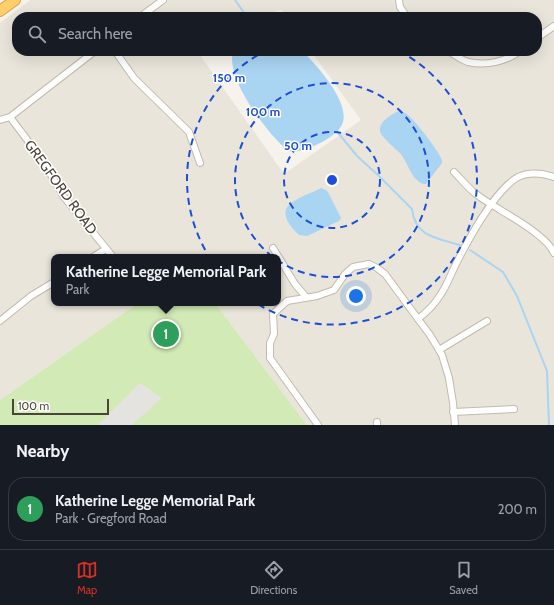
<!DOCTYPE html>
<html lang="en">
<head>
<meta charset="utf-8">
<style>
	:root { --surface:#171b24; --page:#242831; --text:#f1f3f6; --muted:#9ea1a6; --line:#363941; --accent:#d93025 }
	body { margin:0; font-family:Cabin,sans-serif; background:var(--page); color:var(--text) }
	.scale { position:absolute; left:12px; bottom:10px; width:97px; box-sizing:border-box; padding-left:4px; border:2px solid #4b4439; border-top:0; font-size:11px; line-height:14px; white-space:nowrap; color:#4b4439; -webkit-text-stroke:3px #fff; paint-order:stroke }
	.you { position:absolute; left:356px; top:296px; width:14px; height:14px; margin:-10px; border:3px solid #fff; border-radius:50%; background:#1a73e8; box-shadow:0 0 0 6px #1a73e833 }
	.badge { display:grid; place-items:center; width:26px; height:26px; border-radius:50%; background:var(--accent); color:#fff; font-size:13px; font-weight:700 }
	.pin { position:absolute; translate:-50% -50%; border:2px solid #fff; box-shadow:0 1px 4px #0006 }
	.popup { position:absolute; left:51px; top:254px; width:230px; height:52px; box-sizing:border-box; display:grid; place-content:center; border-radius:8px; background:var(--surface); filter:drop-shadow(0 1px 3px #0005); font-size:13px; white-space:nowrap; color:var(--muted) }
	.popup b { font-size:15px; color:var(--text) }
	.popup::after { content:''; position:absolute; left:50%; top:100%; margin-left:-8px; border:8px solid transparent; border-top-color:var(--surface) }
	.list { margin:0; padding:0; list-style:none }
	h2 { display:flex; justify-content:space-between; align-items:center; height:52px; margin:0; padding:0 16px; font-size:17px }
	h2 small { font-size:13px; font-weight:400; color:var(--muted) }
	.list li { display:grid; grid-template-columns:26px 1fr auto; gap:12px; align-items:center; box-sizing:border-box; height:64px; margin:0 8px 8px; padding:0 8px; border:1px solid var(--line); border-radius:16px }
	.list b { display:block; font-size:15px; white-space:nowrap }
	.list p { margin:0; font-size:13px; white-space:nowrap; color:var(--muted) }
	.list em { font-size:13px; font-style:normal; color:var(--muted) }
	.icon { flex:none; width:22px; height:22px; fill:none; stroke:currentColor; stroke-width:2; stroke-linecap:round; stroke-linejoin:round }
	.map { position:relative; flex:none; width:554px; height:425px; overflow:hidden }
	.search { position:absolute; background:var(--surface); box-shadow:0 4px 16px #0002; left:12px; right:12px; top:12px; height:44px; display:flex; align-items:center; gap:10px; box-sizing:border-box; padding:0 14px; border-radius:16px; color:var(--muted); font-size:15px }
	.sheet { height:124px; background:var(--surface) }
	nav { display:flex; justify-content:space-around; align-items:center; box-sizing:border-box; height:56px; border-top:1px solid var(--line); background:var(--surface); font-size:11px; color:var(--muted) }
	nav a { display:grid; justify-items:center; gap:2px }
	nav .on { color:var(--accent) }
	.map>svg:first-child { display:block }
	.residential { fill:#eae5da; fill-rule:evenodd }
	.green { fill:#d2eab5 }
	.parking { fill:#e5e3e0 }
	.water { fill:#a9d4f2 }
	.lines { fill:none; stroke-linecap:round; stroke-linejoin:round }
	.stream { stroke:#a9d4f2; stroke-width:2 }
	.minor-casing { stroke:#c2bbae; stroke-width:8 }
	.highway-casing { stroke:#e0a43c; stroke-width:12 }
	.minor { stroke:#fff; stroke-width:6 }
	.highway { stroke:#ffcf6e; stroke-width:10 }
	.ring { fill:none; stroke:#1d4ed8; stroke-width:2; stroke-dasharray:7 5 }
	.labels { text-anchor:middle; stroke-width:3; stroke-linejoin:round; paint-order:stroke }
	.street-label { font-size:14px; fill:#4b4439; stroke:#fff }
	.centre { fill:#1d4ed8; stroke:#fff; stroke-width:2 }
	.ring-label { font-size:12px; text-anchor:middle; font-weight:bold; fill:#1d4ed8; stroke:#fff; stroke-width:3; stroke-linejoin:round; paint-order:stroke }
</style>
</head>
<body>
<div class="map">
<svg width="554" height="425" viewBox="0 0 554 425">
	<rect width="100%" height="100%" fill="#f6f3ec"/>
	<path class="residential" d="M30 0H554V425H307L215 303H278V257H54V303H138L0 400V23ZM281 10 286 17H537V51H311L361 120 284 174 197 51H17V17H256Z"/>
	<path class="green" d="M138 303H215L307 425H0V400Z"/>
	<path class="parking" d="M140 383 162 398 132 425H98Z"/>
	<g class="water">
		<path d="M233 51H302C316 64 349 101 343 122 341 130 331 137 324 141 312 147 302 153 288 151 268 134 225 79 233 51Z"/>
		<path d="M399 111C402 111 402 111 405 113 414 118 437 149 442 160V163L426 184H423C412 180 408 164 401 154 396 149 381 137 380 131 379 121 392 114 399 111Z"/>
		<path d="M321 188 326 190 328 192 341 218 339 221 307 236 299 235C269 205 295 201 321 188Z"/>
	</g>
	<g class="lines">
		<g class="stream">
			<path d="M235 0 247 17"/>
			<path d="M335 129 357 156 379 176 412 209C415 237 437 238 460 245"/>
			<path d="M470 250 503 272 517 296 547 371 549 425"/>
		</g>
		<defs>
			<g id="minor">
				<path d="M399 0 400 7 407 17"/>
				<path d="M140 17 163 0"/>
				<path d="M537 38 554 26"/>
				<path d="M115 51 134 78 189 132 200 163"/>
				<path d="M448 51C454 54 461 60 468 62 486 66 505 62 520 51"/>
				<path d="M10 117 43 161 64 197 113 257"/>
				<path d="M0 120 10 117 95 51"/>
				<path d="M454 172C461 179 468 188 476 194 495 209 545 232 554 253"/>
				<path d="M273 248 295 284 306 297"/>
				<path d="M93 257 106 249"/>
				<path d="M418 319C427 312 435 304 441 294 447 285 451 274 456 264 468 240 495 190 518 177 530 171 542 173 554 177"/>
				<path d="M0 321 31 296 54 282"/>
				<path d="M439 350 487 321"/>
				<path d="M453 412 514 409"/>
				<path d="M377 422V425"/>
				<path d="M318 425 270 358V343L274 334 273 314 287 301 317 296 334 290 345 274 353 267 369 264 377 268 385 274 418 319 430 335 442 355 449 378 453 403 455 425"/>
			</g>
			<path id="highway" d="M0 11 15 0"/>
		</defs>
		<use href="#minor" class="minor-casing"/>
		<use href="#highway" class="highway-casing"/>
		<use href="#minor" class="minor"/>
		<use href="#highway" class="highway"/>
	</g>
	<g class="ring">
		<circle cx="332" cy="180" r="48"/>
		<circle cx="332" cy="180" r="97"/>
		<path d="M399 51A145 145 0 1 1 265 51"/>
	</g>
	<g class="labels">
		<g class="street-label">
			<text transform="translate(61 187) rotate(54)" y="5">GREGFORD ROAD</text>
		</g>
	</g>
	<circle cx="332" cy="180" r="6" class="centre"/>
	<g class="ring-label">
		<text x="229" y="82">150 m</text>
		<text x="263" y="116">100 m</text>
		<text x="298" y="150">50 m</text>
	</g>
</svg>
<div class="scale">100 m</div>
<div class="you"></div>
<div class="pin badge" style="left:166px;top:334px;background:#2e9e5b">1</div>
<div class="popup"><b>Katherine Legge Memorial Park</b>Park</div>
<div class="search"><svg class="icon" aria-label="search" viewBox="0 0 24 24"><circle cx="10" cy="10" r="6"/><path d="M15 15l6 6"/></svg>Search here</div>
</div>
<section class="sheet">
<h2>Nearby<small></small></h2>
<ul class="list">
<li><span class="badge" style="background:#2e9e5b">1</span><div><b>Katherine Legge Memorial Park</b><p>Park · Gregford Road</p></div><em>200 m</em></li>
</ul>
</section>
<nav>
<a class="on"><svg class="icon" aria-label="map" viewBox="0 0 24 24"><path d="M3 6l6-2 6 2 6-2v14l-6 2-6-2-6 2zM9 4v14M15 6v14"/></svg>Map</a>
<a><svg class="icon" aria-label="directions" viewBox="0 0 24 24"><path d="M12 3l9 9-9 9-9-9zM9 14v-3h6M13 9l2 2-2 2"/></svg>Directions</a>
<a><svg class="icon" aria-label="saved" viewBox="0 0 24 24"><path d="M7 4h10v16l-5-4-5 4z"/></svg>Saved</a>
</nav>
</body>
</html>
